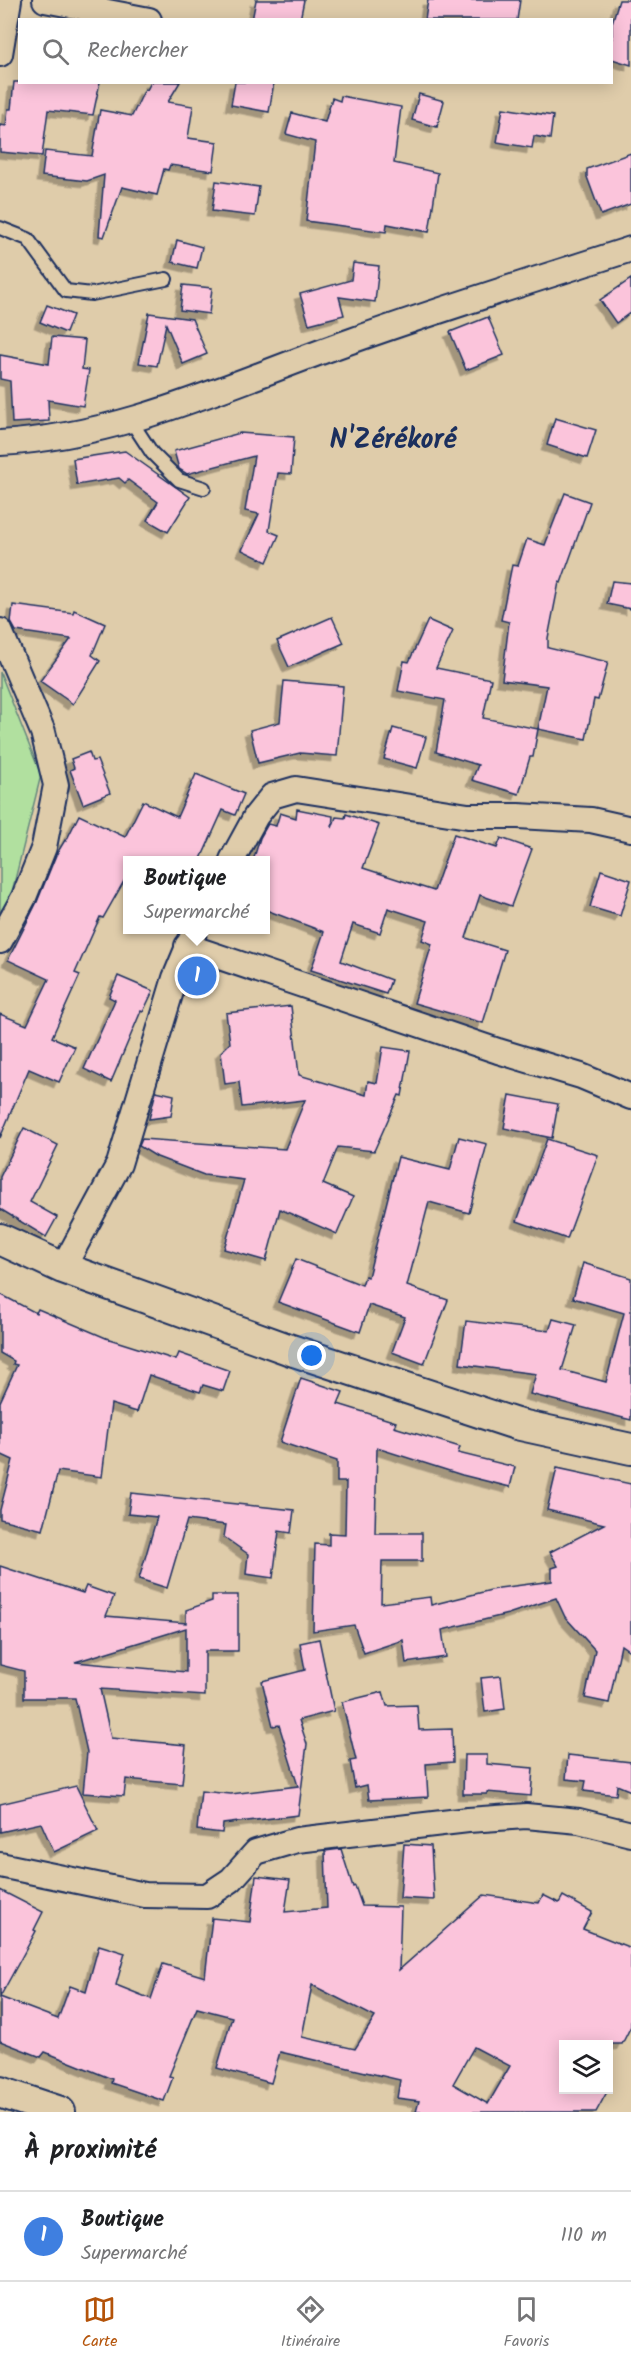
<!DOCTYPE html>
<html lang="fr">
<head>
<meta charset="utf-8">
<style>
	:root { --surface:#fff; --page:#f6f6f6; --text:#202124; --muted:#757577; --line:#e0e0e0; --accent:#b45309 }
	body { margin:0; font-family:Kalam,sans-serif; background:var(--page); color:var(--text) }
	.controls { position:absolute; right:18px; bottom:18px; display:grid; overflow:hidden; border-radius:0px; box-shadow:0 3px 15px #0003 }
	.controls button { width:54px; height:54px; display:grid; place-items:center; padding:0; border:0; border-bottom:2px solid var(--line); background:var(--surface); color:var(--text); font:30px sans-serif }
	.you { position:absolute; left:312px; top:1356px; width:21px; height:21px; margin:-15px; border:4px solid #fff; border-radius:50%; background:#1a73e8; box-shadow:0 0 0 9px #1a73e833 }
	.badge { display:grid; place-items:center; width:39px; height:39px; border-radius:50%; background:var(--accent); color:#fff; font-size:20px; font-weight:700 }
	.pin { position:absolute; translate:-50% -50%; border:3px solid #fff; box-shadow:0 2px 6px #0006 }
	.popup { position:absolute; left:123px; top:856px; width:147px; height:78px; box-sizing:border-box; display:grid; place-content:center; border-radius:0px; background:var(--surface); filter:drop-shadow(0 2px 4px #0005); font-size:20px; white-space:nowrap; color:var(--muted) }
	.popup b { font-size:22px; color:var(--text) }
	.popup::after { content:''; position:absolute; left:50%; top:100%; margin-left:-12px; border:12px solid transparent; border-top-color:var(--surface) }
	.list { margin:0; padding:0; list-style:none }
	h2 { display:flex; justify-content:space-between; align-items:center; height:78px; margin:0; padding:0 24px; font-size:26px }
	h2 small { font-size:20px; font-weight:400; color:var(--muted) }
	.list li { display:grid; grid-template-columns:39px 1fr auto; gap:18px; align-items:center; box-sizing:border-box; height:90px; padding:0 24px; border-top:2px solid var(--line) }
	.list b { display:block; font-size:22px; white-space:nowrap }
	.list p { margin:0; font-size:20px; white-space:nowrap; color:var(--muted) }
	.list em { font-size:20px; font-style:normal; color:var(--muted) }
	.icon { flex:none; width:33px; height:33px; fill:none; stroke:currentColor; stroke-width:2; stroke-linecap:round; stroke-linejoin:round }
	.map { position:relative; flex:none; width:631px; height:2112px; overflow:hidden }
	.search { position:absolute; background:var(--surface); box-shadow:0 3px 15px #0003; left:18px; right:18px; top:18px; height:66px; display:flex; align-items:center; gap:15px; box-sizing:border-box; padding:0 21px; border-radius:0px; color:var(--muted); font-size:22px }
	.sheet { height:168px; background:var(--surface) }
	nav { display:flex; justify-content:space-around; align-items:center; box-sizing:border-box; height:84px; border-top:2px solid var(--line); background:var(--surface); font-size:16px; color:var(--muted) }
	nav a { display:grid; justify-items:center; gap:3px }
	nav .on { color:var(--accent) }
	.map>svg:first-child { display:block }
	.green { fill:#b1e09f; stroke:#66887e; stroke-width:1.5 }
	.building { fill:#fbc4db; stroke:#1b2f5e; stroke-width:1.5; fill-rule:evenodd; filter:url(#shadow) }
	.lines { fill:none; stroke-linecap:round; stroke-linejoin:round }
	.service-casing { stroke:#1b2f5e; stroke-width:16 }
	.minor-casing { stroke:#1b2f5e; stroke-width:28 }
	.tertiary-casing { stroke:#1b2f5e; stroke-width:34 }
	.service { stroke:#dfccaa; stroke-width:12 }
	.minor { stroke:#dfccaa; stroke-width:24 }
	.tertiary { stroke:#dfccaa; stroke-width:30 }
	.labels { text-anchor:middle; stroke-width:4.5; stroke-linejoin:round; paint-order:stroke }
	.town-label { font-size:28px; font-weight:bold; fill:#1b2f5e; stroke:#dfccaa }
</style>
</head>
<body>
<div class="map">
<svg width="631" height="2112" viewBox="0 0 631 2112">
	<defs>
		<filter id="shadow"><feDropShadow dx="-5.5" dy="5.5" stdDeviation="0" flood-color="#0004"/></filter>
	</defs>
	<rect width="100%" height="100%" fill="#dfccaa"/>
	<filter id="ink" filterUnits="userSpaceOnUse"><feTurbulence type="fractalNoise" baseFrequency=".0167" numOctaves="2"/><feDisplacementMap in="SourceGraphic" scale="12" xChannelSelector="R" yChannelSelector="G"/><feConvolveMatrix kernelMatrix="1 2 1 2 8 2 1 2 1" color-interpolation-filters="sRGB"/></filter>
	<g filter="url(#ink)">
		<path class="green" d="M0 672 41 775 12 892 0 913Z"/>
		<g class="building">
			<path d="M256 0H304L300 20H252Z"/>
			<path d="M428 0H520L517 20H425Z"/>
			<path d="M619 0H631V65L612 59V23Z"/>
			<path d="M14 82H100L93 115 48 110 42 156 0 152V125L6 126 8 109H11Z"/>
			<path d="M151 82H180L168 102 193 106 188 138 217 142 213 171 170 165 168 170 164 169 157 195 122 187 104 237 99 236 104 175 87 181 42 176 45 151 92 156 100 110 132 116 145 89 147 90Z"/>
			<path d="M235 82H274L269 112 231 105Z"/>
			<path d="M419 94 444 101 437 127 412 120Z"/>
			<path d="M341 96 401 107 394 163 438 173 429 232 387 224 386 232 306 221 315 142 286 134 292 113 325 122 332 98 340 101Z"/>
			<path d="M503 108 553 116 550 139 534 136 532 148 497 142Z"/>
			<path d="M631 153V204L601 215 587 177V169Z"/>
			<path d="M216 181 259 187 255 216 212 211Z"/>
			<path d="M177 240 202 247 197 268 172 262Z"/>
			<path d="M353 263 379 266 375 302 339 297 344 315 309 324 300 294 351 280Z"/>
			<path d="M631 279V312L616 323 600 300Z"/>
			<path d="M183 285 212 288 209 314 180 310Z"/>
			<path d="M47 305 73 315 66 333 40 322Z"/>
			<path d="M149 313 192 319 207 354 183 364 166 324 157 366 139 363Z"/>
			<path d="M488 317 504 355 466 370 450 332Z"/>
			<path d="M52 337 85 340 82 369 89 370 83 406 48 400 49 421 12 423 10 381 0 379V355L49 364Z"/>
			<path d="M555 418 596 430 587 458 547 445Z"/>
			<path d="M240 433 294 437 291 474 278 473 269 531 279 535 267 562 242 550 259 514 245 511 254 456 187 474 179 469 174 451Z"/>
			<path d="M125 451 190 497 168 532 147 520 158 502 128 480 125 483 119 478 77 485 73 459Z"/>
			<path d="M565 493 590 502 561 583 559 582 548 638V648L608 662 598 700 594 699 586 739 538 729 547 686 502 680 509 622 501 620 512 565 518 566 527 539 545 545Z"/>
			<path d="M612 581 631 583V609L607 604Z"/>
			<path d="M13 605 73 613 74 610 105 624 92 655 100 661 73 704 40 681 71 639 16 631 11 622Z"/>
			<path d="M332 617 344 643 289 667 277 641Z"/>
			<path d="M428 620 453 631 436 668 491 679 483 718 538 729 533 757H530L519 794 472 780 478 765 436 752 445 700 398 691 404 661 409 662Z"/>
			<path d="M284 681 343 686 337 756 300 753 258 763 250 730 280 722Z"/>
			<path d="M393 728 426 737 417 768 384 759Z"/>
			<path d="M89 752 92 761 97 760 110 793 83 804 70 770 74 768 71 759Z"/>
			<path d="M196 774 244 794 235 815 223 810 200 861H128V874L103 918 100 917 75 973 80 975 52 1037 75 1047 59 1082 29 1069 0 1138V1014L27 1025 49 979 8 960 37 902 56 855 65 840 66 841 79 815 125 837 143 801 177 817Z"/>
			<path d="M297 809 333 816 332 828 336 817 345 818 346 814 379 825 363 868 434 891 454 834 497 848 501 838 532 849 511 906 480 895 466 938 505 950 483 1023 414 1003 432 944 422 940 428 921 388 908 380 933 353 924 341 961 391 980 386 994 311 970 324 932 266 910V861H253L260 838 268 824 276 826 280 813 296 818Z"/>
			<path d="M601 870 631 880 620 916 590 907Z"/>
			<path d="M118 976 153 991 143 1012 141 1011 111 1082 84 1069 115 1000 109 997Z"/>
			<path d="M291 1006 299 1075 366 1095 368 1081 377 1083 383 1047 410 1051 402 1096 399 1095 374 1151 338 1147 323 1184 353 1197 337 1234 280 1209 266 1261 224 1249 244 1180 204 1175 157 1157 139 1146 142 1139 285 1149 305 1100 242 1107 239 1082 225 1084 221 1052 230 1043 226 1013Z"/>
			<path d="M156 1091 174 1095 171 1116 149 1119Z"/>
			<path d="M510 1095 558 1104 552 1138 504 1128Z"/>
			<path d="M24 1128 58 1145 30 1202 57 1217 46 1237 0 1209V1177Z"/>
			<path d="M459 1137 487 1144 469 1213 429 1202 407 1286 448 1300 424 1364 392 1352 405 1317 369 1305 360 1332 278 1302 296 1259 362 1285 365 1276 368 1277 398 1157 450 1170Z"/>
			<path d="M547 1139 598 1155 567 1239 517 1221Z"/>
			<path d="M583 1263 631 1278V1420L530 1394 536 1374 460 1364 466 1321 549 1331 553 1319 576 1325 562 1370 606 1382 624 1313 573 1298Z"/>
			<path d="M0 1294 36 1313 38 1309 106 1338 176 1360 179 1353 230 1371 223 1391 203 1385 200 1392 149 1375 137 1412 111 1404 102 1477 58 1471 43 1530 0 1519V1510L13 1460 0 1454V1402L17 1365 13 1364 14 1361 0 1353Z"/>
			<path d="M301 1378 343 1392 338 1404 396 1422 394 1427 460 1447 458 1453 515 1467 510 1487 462 1475 377 1448 375 1533H422V1561H382L381 1603 430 1597 431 1605 499 1588 552 1581V1568L558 1566 550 1552 604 1524 547 1510 557 1468 631 1484V1652L621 1645 609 1703 585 1698 595 1650 565 1617 556 1598 508 1614 442 1630 446 1657 406 1663 403 1640 364 1653 354 1625 313 1631 315 1544 329 1545V1533L345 1534 346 1482H337V1461L280 1442Z"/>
			<path d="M131 1493 294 1510 291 1533 279 1531 273 1578 246 1574 248 1554 224 1537 226 1525 187 1520 167 1588 139 1579 157 1517 128 1514Z"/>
			<path d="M0 1566 83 1593 86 1586 114 1596 106 1616 186 1623V1610L212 1601V1595H238V1651H205V1696L100 1689 111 1738 186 1745 182 1784 126 1779 124 1796 83 1793 87 1752 75 1698H24V1671L0 1665ZM186 1628V1672L75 1662Z"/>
			<path d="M319 1639 334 1711 299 1720 307 1744 298 1815 223 1824 222 1833 197 1830 201 1791 231 1794 298 1786 279 1725 273 1726 262 1681 305 1670 300 1643Z"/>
			<path d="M501 1676 505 1709 485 1712 481 1678Z"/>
			<path d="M383 1692 387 1706 417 1705 419 1730 452 1729 453 1762 426 1764 428 1797 369 1800 367 1785 355 1788 350 1761 356 1760 342 1702Z"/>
			<path d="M464 1755H487V1764L533 1768 531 1796 487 1792V1794H463Z"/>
			<path d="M568 1755 631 1762V1791L617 1785 616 1795 584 1791 586 1781 566 1779Z"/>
			<path d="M76 1786 98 1831 54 1852 41 1823 0 1832V1804Z"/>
			<path d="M404 1844 431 1846 434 1900 400 1898Z"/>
			<path d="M341 1849 353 1887 355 1886 362 1906 401 1907 399 1970 484 1895 539 1903 543 1895 559 1903 563 1896 592 1912 583 1929 631 1948V2026L622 2044H564V2090H608L596 2112H416L419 2101 397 2098 400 2080 280 2052 271 2083 217 2068 232 2017 197 2008 169 2076 173 2077 164 2101 111 2083 112 2079 45 2052 41 2057 0 2041V1890L43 1912 34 1930 36 1931 0 1997 58 2019 70 1986 86 1992 99 1945 125 1953 116 1985 151 1999 163 1964 205 1977 212 1918 250 1922 256 1876 290 1880 285 1912 327 1908 325 1851ZM312 1985 375 2017 355 2049 302 2037ZM474 2047 510 2066 488 2104 453 2084Z"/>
		</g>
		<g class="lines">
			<defs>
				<g id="service">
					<path d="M0 228 28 239 66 291 92 294 166 279"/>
					<path d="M131 421 152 453 179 480 204 488"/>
				</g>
				<g id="minor">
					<path d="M45 0 149 20"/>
					<path d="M0 54 9 0"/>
					<path d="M0 443C126 436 234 382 351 341 443 308 538 279 631 249"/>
					<path d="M0 631 43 732 56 785 44 847 24 897 0 941"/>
					<path d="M232 860 256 816 272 796 296 789 468 816H518L591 820 631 829"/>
					<path d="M187 946 498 1051 581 1076 631 1097"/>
					<path d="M63 1268 119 1164 175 978 195 930"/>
					<path d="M0 1865 145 1895 207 1896 231 1880 256 1852 297 1840 468 1820 526 1816 579 1821 631 1834"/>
				</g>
				<g id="tertiary">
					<path d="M0 1239 63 1268 288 1349 516 1424 631 1449"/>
					<path d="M0 2092 60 2112"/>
				</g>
			</defs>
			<use href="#service" class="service-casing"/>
			<use href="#minor" class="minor-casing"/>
			<use href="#tertiary" class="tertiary-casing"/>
			<use href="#service" class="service"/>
			<use href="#minor" class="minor"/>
			<use href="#tertiary" class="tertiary"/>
		</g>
	</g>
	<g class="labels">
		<g class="town-label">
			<text x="393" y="448">N'Zérékoré</text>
		</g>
	</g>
</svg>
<div class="controls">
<button><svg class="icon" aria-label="layers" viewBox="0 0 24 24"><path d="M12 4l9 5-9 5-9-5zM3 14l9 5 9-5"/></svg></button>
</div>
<div class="you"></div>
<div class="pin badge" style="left:197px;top:976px;background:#3f7fe0">1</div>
<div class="popup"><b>Boutique</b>Supermarché</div>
<div class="search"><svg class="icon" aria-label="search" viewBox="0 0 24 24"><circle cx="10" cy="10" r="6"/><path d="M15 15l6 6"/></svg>Rechercher</div>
</div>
<section class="sheet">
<h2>À proximité<small></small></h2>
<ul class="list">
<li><span class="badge" style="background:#3f7fe0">1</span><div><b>Boutique</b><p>Supermarché</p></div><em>110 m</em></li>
</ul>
</section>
<nav>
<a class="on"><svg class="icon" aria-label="map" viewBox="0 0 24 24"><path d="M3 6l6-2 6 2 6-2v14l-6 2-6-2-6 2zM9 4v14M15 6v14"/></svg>Carte</a>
<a><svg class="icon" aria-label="directions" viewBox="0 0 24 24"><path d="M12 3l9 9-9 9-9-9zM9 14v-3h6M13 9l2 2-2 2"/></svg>Itinéraire</a>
<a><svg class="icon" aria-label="saved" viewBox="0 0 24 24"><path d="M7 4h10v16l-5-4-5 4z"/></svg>Favoris</a>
</nav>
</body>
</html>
